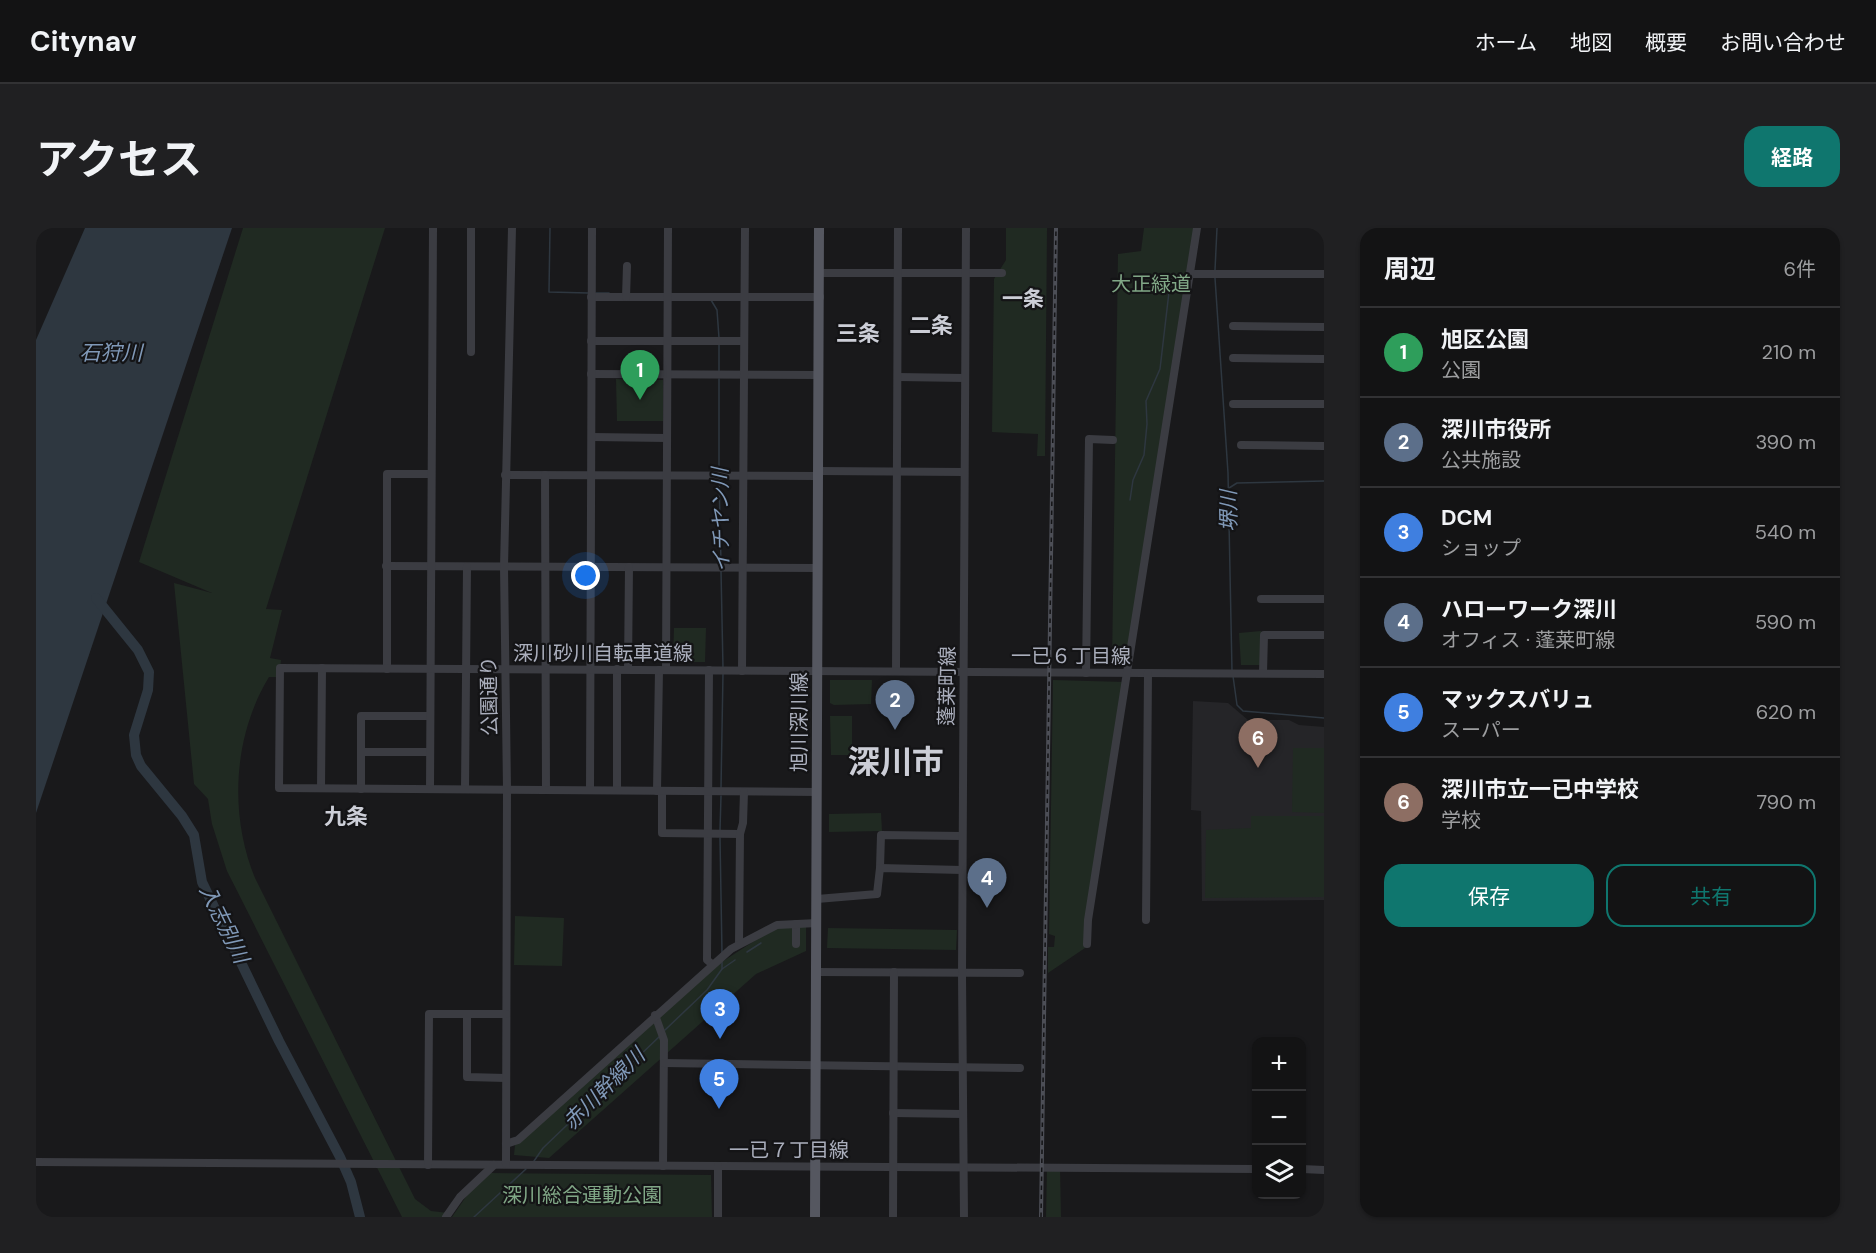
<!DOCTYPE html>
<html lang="ja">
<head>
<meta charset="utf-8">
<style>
	:root { --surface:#131314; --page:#202022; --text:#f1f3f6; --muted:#9d9ea0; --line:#323234; --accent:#0f766e }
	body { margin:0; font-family:"DM Sans","Noto Sans JP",sans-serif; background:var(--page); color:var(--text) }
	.controls { position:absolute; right:18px; bottom:18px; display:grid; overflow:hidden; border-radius:12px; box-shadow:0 2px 4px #0004 }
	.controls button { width:54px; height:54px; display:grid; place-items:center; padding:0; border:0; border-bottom:2px solid var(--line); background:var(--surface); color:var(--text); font:30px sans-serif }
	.you { position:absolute; left:550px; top:348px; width:21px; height:21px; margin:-15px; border:4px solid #fff; border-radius:50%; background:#1a73e8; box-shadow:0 0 0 9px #1a73e833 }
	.badge { display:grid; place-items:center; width:39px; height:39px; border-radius:50%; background:var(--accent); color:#fff; font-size:20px; font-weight:700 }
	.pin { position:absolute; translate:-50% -50px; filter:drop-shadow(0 2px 3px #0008) }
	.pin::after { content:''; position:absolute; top:32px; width:21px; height:18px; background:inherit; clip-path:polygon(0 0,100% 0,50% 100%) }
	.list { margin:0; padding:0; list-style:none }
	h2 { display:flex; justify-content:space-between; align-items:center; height:78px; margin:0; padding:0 24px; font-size:26px }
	h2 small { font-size:20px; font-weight:400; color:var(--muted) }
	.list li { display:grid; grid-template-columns:39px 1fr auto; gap:18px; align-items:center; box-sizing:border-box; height:90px; padding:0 24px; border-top:2px solid var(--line) }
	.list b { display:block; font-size:22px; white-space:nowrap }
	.list p { margin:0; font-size:20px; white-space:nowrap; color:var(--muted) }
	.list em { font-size:20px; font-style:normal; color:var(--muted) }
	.actions { display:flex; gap:12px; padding:18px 24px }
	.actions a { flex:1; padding:14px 0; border:2px solid var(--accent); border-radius:18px; text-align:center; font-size:21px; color:var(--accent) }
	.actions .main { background:var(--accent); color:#fff }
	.icon { flex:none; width:33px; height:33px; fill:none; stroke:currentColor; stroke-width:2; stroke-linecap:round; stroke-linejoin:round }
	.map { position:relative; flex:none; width:1288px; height:989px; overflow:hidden; border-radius:18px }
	header { display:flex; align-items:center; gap:36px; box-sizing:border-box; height:84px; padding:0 30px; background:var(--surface); border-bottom:2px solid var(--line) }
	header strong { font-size:28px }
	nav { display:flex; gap:33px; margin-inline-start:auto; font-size:21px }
	.intro { display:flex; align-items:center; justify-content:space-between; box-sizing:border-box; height:144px; padding:0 36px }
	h1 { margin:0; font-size:42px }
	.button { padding:15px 27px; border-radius:18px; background:var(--accent); color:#fff; font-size:21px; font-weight:700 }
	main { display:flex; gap:36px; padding:0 36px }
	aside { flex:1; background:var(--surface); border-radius:18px; box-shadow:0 2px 4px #0004 }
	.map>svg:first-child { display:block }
	.built { fill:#252528 }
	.green { fill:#202a22 }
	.water { fill:#2e3740 }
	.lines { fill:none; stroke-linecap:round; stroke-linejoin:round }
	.stream { stroke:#2e3740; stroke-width:1.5 }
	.river { stroke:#2e3740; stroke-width:10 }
	.minor { stroke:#3b3c42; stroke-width:8 }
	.major { stroke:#555760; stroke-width:10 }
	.rail-casing { stroke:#4c4e56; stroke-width:4 }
	.rail { stroke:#141416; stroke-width:1.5; stroke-dasharray:4.5; stroke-linecap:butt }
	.labels { text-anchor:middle; stroke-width:4.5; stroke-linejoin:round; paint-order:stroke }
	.park-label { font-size:20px; fill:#80a786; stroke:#141416 }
	.street-label { font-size:20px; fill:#aaaebc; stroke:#141416 }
	.neighbourhood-label { font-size:21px; font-weight:bold; fill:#ccced7; stroke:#141416 }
	.water-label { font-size:21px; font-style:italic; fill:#8099b8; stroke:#141416 }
	.quarter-label { font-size:22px; font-weight:bold; fill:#ccced7; stroke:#141416 }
	.town-label { font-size:32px; font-weight:bold; fill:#ccced7; stroke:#141416 }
</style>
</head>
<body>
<header>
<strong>Citynav</strong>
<nav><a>ホーム</a><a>地図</a><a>概要</a><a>お問い合わせ</a></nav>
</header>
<div class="intro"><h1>アクセス</h1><a class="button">経路</a></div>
<main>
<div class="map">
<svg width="1288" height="989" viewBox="0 0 1288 989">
	<rect width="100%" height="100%" fill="#19191b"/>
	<path class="built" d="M1157 473 1192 475 1212 492H1253L1263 497 1288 499V672L1166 673 1165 583 1155 582Z"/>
	<g class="green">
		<path d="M207 0H349L230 381 246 382 234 430 245 432 243 449H233C197 508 193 587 219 650L379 971 395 983 412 985 410 989H366L191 643 176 596 172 571 158 556 138 355 176 365 103 334Z"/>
		<path d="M970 0H1011L1009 228H1001L1002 206 956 204 958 51 970 32Z"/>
		<path d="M1108 0H1158L1091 437 1076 436 1082 26 1105 23Z"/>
		<path d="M580 151 627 152V193H581Z"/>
		<path d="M638 400H670L669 434H637Z"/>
		<path d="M1225 403V437H1205L1203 405Z"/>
		<path d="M794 452H836L835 476 798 477 794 475Z"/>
		<path d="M1017 452 1089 454 1050 690 1049 720 1012 745V719H1018L1019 708 1013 706Z"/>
		<path d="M794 488H816V527H795Z"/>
		<path d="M1257 520H1288V585L1256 584Z"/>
		<path d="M845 585 846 603 793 604V586Z"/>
		<path d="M1215 588H1288V669L1169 670 1170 602 1215 600Z"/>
		<path d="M479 688 528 690 526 738 478 737Z"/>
		<path d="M770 698V723L720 746 513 930 478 927 479 917 678 739 740 699Z"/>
		<path d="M792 700 921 702 920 722 791 720Z"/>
		<path d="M1011 940H1024L1025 989H1010Z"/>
		<path d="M454 945 675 947 676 989H416L434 963Z"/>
	</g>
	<path class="water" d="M49 0H196L0 585V112Z"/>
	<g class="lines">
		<g class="stream">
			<path d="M514 0 513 64 552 65"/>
			<path d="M1179 42 1181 0"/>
			<path d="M1179 50 1192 245 1196 443"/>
			<path d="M560 65H573"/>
			<path d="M675 72 681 82 683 110"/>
			<path d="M683 143V115"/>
			<path d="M683 151V245"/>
			<path d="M683 250 685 335"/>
			<path d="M1193 260 1201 255 1288 253"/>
			<path d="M1094 272 1097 252 1108 227 1111 196 1110 173 1124 141 1133 64"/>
			<path d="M685 343 687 440"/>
			<path d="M1197 448 1201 477 1207 483 1288 490"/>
			<path d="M685 560 687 445"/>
			<path d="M684 602 685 568"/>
			<path d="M684 610 686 725"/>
			<path d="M711 724 725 715"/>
			<path d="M686 733V741"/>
			<path d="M629 802 671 762 686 741 699 732"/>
			<path d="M498 933 507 920 624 808"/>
			<path d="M438 989 490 941"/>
		</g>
		<path class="river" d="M60 370 102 422 113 444 112 462 98 507 100 527 105 538 146 588 158 607 166 654 243 813 304 929 315 954 324 989"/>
		<g class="minor">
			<path d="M783 45H966"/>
			<path d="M1154 46H1288"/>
			<path d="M555 69H784"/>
			<path d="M590 69 591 38"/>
			<path d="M1197 98 1288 99"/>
			<path d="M555 113H708"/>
			<path d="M435 124V0"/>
			<path d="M1197 130 1288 131"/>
			<path d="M555 146 783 147"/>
			<path d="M862 149 929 150"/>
			<path d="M1197 176H1288"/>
			<path d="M556 209 631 210"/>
			<path d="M1205 217 1288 218"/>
			<path d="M783 243 928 244"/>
			<path d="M469 247 783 248"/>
			<path d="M509 247 510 562"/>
			<path d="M350 338 782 340"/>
			<path d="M1225 371H1288"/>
			<path d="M351 441V246H394"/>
			<path d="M592 441 593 339"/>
			<path d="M630 442 632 0"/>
			<path d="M673 442 671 732 676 736"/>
			<path d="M706 443 709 0"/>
			<path d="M860 443 862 0"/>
			<path d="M1050 445 1053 211 1077 212"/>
			<path d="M1227 445 1228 407H1288"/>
			<path d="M325 524H394"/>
			<path d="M285 560 286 440"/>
			<path d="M325 561V488H394"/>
			<path d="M394 561 397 0"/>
			<path d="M429 561 431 339"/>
			<path d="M554 562 556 0"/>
			<path d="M581 562V441"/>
			<path d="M621 563 623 442"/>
			<path d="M626 563V605L704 606"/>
			<path d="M781 564 243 560 244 440 1288 446"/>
			<path d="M844 640 845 607 926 608"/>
			<path d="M781 671 841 666 844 640 926 642"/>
			<path d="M1110 692 1112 445"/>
			<path d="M703 716 704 606 707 595 708 564"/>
			<path d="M760 716V696"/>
			<path d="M1051 716 1052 692 1161 0"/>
			<path d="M780 744 984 745"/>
			<path d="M431 786V849L470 850"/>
			<path d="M619 787 628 812 627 938"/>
			<path d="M628 835 984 840"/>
			<path d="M857 885 927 886"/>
			<path d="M470 916 482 912 695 721 741 697 781 695"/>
			<path d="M0 934 1220 941"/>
			<path d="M470 936 471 561 468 339 476 0"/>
			<path d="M392 937 393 786H470"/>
			<path d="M1266 941 1288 942"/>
			<path d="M410 989 424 969 458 937"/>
			<path d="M682 989V938"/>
			<path d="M857 989 858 744"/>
			<path d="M928 989 926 746 930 0"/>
		</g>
		<path class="major" d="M779 989 783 0"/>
		<defs>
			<path id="rail" d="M1005 989 1020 0"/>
		</defs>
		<use href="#rail" class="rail-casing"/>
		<use href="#rail" class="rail"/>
	</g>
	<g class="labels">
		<g class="park-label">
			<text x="1115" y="63">大正緑道</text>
			<text x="546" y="974">深川総合運動公園</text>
		</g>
		<g class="street-label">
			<text x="567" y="432">深川砂川自転車道線</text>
			<text x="1035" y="435">一已６丁目線</text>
			<text transform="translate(911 458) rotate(-89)" y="7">蓬莱町線</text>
			<text transform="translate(453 468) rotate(-91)" y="7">公園通り</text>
			<text transform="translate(763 494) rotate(-90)" y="7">旭川深川線</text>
			<text x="753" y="929">一已７丁目線</text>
		</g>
		<g class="neighbourhood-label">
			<text x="987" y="78">一条</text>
		</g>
		<g class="water-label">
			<text x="75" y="132">石狩川</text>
			<text transform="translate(1193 283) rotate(-91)" y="7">堺川</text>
			<text transform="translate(685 292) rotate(-91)" y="7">イチヤン川</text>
			<text transform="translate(188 696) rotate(64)" y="7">入志別川</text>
			<text transform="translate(568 861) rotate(-45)" y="7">赤川幹線川</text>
		</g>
		<g class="quarter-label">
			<text x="895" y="105">二条</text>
			<text x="822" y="113">三条</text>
			<text x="310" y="596">九条</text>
		</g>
		<g class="town-label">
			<text x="860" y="545">深川市</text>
		</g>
	</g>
</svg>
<div class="controls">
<button>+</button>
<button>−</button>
<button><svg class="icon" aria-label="layers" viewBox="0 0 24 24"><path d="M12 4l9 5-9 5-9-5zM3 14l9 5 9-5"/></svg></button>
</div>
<div class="you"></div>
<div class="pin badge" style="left:604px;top:172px;background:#2e9e5b">1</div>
<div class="pin badge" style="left:859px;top:502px;background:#5c6f8a">2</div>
<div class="pin badge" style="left:684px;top:811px;background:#3f7fe0">3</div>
<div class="pin badge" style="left:951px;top:680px;background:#5c6f8a">4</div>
<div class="pin badge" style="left:683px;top:881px;background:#3f7fe0">5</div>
<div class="pin badge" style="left:1222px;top:540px;background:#8d6e63">6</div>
</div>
<aside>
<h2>周辺<small>6件</small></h2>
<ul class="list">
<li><span class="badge" style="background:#2e9e5b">1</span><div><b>旭区公園</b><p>公園</p></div><em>210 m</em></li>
<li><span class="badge" style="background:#5c6f8a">2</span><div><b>深川市役所</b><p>公共施設</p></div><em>390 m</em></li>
<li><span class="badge" style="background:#3f7fe0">3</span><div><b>DCM</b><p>ショップ</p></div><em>540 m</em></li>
<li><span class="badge" style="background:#5c6f8a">4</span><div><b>ハローワーク深川</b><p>オフィス · 蓬莱町線</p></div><em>590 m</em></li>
<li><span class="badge" style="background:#3f7fe0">5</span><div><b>マックスバリュ</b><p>スーパー</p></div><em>620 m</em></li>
<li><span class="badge" style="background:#8d6e63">6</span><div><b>深川市立一已中学校</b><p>学校</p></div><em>790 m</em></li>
</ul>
<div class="actions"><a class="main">保存</a><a>共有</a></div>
</aside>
</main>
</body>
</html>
